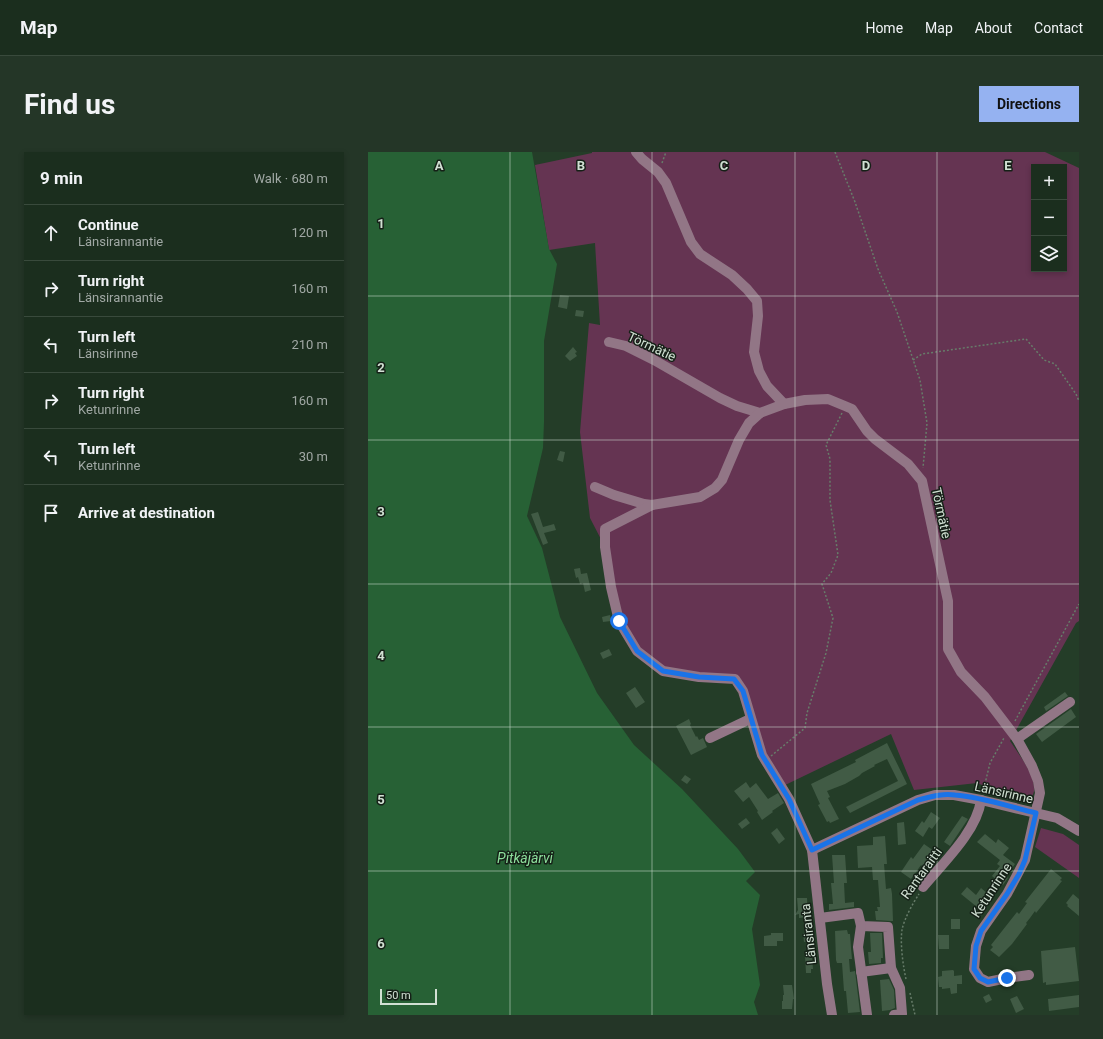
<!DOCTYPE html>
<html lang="en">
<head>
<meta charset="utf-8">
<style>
	:root { --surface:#1b2e1e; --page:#243627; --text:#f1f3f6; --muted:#a0a8a4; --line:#394a3c; --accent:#95b2f1 }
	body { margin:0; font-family:Roboto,sans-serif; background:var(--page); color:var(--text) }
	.controls { position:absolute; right:12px; top:12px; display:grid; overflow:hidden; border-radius:0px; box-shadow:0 2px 6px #0003 }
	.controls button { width:36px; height:36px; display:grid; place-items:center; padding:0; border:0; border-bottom:1px solid var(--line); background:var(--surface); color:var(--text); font:20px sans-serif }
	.scale { position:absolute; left:12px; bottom:10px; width:57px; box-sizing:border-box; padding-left:4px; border:2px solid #d1e0d3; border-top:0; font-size:11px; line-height:14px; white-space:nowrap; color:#d1e0d3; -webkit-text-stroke:3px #152017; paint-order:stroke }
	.stop { position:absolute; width:12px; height:12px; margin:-9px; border:3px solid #1a73e8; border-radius:50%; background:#fff }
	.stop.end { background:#1a73e8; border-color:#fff; box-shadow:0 1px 4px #0008 }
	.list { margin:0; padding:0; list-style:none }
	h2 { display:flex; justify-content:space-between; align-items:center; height:52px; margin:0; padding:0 16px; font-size:17px }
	h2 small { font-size:13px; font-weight:400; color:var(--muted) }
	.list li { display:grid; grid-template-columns:26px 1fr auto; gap:12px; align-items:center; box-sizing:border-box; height:56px; padding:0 16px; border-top:1px solid var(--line) }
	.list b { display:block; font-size:15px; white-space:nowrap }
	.list p { margin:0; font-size:13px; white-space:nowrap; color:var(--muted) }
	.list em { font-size:13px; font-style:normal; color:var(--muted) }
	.icon { flex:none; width:22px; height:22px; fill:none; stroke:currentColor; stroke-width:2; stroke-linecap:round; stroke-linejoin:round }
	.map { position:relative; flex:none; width:711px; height:863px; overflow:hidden; border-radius:0px }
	header { display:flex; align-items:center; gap:24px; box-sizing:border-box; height:56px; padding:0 20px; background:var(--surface); border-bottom:1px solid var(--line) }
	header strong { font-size:19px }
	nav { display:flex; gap:22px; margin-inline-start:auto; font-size:14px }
	.intro { display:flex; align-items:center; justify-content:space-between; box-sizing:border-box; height:96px; padding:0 24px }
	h1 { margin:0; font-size:28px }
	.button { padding:10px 18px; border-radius:0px; background:var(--accent); color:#111; font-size:14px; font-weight:700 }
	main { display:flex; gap:24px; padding:0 24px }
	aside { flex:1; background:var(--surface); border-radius:0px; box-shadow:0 2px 6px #0003 }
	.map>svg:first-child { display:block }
	.green { fill:#653452; fill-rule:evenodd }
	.water { fill:#276135 }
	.building { fill:#415b45 }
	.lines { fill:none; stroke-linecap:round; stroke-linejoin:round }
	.path { stroke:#677c6a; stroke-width:1.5; stroke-dasharray:2 2; stroke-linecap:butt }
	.minor { stroke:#927686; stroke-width:10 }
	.route { stroke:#1a73e8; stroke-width:5 }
	.grid { fill:none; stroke:#d1e0d3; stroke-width:1; stroke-opacity:0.55 }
	.labels { text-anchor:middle; stroke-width:3; stroke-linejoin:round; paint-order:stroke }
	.street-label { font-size:13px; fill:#d1e0d3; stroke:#152017 }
	.water-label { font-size:14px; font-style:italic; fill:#8ddf9c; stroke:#152017 }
	.grid-label { font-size:13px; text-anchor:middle; font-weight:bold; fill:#d1e0d3; stroke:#152017; stroke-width:3; stroke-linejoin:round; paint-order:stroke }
</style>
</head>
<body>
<header>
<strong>Map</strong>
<nav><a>Home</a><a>Map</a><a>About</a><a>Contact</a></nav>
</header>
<div class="intro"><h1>Find us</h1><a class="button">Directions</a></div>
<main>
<aside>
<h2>9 min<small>Walk · 680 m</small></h2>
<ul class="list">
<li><svg class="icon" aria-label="ahead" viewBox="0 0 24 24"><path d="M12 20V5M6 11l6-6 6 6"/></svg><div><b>Continue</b><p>Länsirannantie</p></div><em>120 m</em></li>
<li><svg class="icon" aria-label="right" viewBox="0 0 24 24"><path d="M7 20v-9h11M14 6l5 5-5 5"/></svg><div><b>Turn right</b><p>Länsirannantie</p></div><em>160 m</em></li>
<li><svg class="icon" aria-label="left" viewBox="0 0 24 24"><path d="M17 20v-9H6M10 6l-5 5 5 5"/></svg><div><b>Turn left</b><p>Länsirinne</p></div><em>210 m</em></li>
<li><svg class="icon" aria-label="right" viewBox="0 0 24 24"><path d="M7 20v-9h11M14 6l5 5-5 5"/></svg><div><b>Turn right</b><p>Ketunrinne</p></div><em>160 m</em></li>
<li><svg class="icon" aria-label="left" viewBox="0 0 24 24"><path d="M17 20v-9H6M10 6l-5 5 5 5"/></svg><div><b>Turn left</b><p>Ketunrinne</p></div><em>30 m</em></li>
<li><svg class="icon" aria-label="arrive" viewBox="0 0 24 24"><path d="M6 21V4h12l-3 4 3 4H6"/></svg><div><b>Arrive at destination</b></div></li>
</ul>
</aside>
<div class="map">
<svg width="711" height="863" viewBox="0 0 711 863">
	<rect width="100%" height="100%" fill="#243d28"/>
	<g class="green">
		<path d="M224 0H677L711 16V469L708 471 642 589C650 601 666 621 666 636 667 641 663 646 661 651L609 631 546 638 523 582 413 635 397 609 367 527 295 519 269 499 251 469 237 395 222 366 212 280 221 171 232 173 227 91 181 98 167 13 224 1ZM666 15H696V117H666Z"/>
		<path d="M673 676 695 682 711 693V726L667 695Z"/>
	</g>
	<path class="water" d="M0 0H164L181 97 189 112 176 189V270L175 296 159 364 174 396 192 465 229 541 266 593 314 637 370 697 387 720 378 729 392 743 384 777 392 833 386 850 390 863H0Z"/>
	<g class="building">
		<path d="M192 143 201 144 199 157 190 155Z"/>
		<path d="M208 158 216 159 215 165 207 164Z"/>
		<path d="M205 195 209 200 207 201 209 204 202 209 197 204Z"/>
		<path d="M192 299 197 300 195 310 189 308Z"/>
		<path d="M170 360 175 375 186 372 188 378 176 381 180 391 175 393 163 362Z"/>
		<path d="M212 416 213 422 219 421 223 438 217 440 215 431 212 432 210 425 208 426 206 417Z"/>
		<path d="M242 463 243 469 235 470 234 465Z"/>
		<path d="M241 497 244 503 235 507 232 501Z"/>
		<path d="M267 535 277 550 268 556 258 541Z"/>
		<path d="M697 540 700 544 678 559 676 555Z"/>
		<path d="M703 557 708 565 674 590 668 582Z"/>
		<path d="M321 567 323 572 322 573 328 585 329 584 331 588 335 586 339 595 323 603 308 574Z"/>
		<path d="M519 591 539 632 482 661 478 655 530 629 519 607 506 613 507 614 494 621 491 624 477 632 459 639 462 645 460 646 471 667 462 671 461 669 459 670 450 653 452 652 443 632 488 610 487 608Z"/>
		<path d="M317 623 323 627 319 632 313 628Z"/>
		<path d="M378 630 382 636 388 631 400 647 410 641 416 651 404 659 405 660 394 668 389 660 390 659 381 645 375 650 366 639Z"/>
		<path d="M563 660 572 666 564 677 561 675 555 685 547 679 554 669 556 671Z"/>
		<path d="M594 664 600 667 582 694 576 690Z"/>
		<path d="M378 666 382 671 374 677 370 672Z"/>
		<path d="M536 670 538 692 530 693 529 671Z"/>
		<path d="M409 676 417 687 411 692 403 681Z"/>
		<path d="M617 682 628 691 630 687 641 696 635 703 647 712 638 724 640 726 635 733 624 724 632 714 629 712 632 708 609 690Z"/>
		<path d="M517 684 519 712H516L518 737 523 736 524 742 525 769H523L508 768 507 759H510L509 755H512L510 728H505L504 715 490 716 489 694 505 693V685Z"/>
		<path d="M556 692 566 699 555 715 553 713 543 727 533 720 543 705 545 707Z"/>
		<path d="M464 703H477L479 731H476L477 751 486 750V755L461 758V752H465L463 731H466Z"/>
		<path d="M683 717 694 726 692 728 694 729 668 761 667 759 662 766 658 771 659 772 644 792 631 805 622 798 625 795 623 793 649 760 651 762 659 751 657 750Z"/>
		<path d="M599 735 608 743 613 736 620 742 609 755 593 742Z"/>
		<path d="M705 742 711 747V764L699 754 700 753 698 751Z"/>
		<path d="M429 746H439L440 765 431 766V762L427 763 430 758Z"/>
		<rect x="583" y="767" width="9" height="10"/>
		<path d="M479 778 480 782H482L483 796 484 807H481L482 820 487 819 492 860 480 861 478 839H476L474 811H469L468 808 467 779Z"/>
		<path d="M442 780 443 789 436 790 435 781Z"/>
		<path d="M403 781H415V789H409V794H396V784L403 783Z"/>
		<path d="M502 781H514L515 806H513V811L501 812 500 800H503Z"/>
		<path d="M570 783H581V797H571Z"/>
		<path d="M707 795 711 829 678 833V830L675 831 673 799Z"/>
		<path d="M437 803H442V806H444L445 817H443V821H438Z"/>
		<path d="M585 818 586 819V824L594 823V832H589V841L583 842 582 836 574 837V835H571L570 825 574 824V819Z"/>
		<path d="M521 827 526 838 527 856 522 858 514 859 512 828Z"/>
		<path d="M415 833H424L426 847H425L424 857H414V849H415V843H416Z"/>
		<path d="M621 842 624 848 618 851 615 845Z"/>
		<path d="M711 843V855L681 859 680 847Z"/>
		<path d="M649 844 656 857 648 861 642 847Z"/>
	</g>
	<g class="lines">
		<g class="path">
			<path d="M467 0 487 50 510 117 529 160 552 228 559 271 555 316"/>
			<path d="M294 11 298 0"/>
			<path d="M545 208 554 202 658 187 676 208 687 212 708 242 711 249"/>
			<path d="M647 569 711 452"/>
			<path d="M403 604 437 576 439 561 458 501 465 466 454 432 463 421 470 403 462 348V307L458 293 474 261"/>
			<path d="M615 640 622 611 636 586"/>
			<path d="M538 827C535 814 532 791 534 778 536 767 545 751 551 742"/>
			<path d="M542 841 547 863"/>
		</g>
		<g class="minor">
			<path d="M268 0 274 7 290 20 298 31 323 90 332 102 364 123 379 137 389 149 390 164 386 200 391 219 399 234 416 252"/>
			<path d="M241 190 258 194 286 208 352 246 369 254 392 261 416 252 437 248 460 247 477 254 484 257 499 279 507 287 540 312 554 329 580 449V497L593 520 617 545 649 587 664 614 670 629 672 641 657 708 639 742 613 779 608 794 606 817 612 826 620 830 639 826 661 823"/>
			<path d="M227 335 246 343 276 352 284 353 332 345 347 336 354 328 371 288 381 271 392 261"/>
			<path d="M284 353 237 377V395L243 435 251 469 269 499 295 519 331 525 367 527 375 539 394 603 421 647 444 698 459 832 464 863"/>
			<path d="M342 586 382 567"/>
			<path d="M649 587 702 550"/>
			<path d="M444 698 550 648 567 643H586L613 648 689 666 711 679"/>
			<path d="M555 735C575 711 609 679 613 648"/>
			<path d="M452 766 490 761 493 774 520 775 523 816 532 836 534 862 526 863"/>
			<path d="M493 774 490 795 499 863"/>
			<path d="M493 820 523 816"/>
		</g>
	</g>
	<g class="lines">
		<path class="route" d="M251 469 269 499 295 519 331 525 366 527 375 539 394 603 421 647 444 698 550 648C562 645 574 641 587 643 614 645 642 655 668 661L657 708 651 722 639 742 613 779 608 794 606 817 612 826 620 830 639 826"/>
	</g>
	<path class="grid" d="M142 0V863M284 0V863M427 0V863M569 0V863M0 144H711M0 288H711M0 432H711M0 575H711M0 719H711"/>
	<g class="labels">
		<g class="street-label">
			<text transform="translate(284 194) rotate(25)" y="5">Törmätie</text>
			<text transform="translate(574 361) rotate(78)" y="5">Törmätie</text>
			<text transform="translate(636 640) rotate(13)" y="5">Länsirinne</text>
			<text transform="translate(553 721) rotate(-54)" y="5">Rantaraitti</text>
			<text transform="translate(623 738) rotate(-57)" y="5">Ketunrinne</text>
			<text transform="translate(440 782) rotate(-96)" y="5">Länsiranta</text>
		</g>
		<g class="water-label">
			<text x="157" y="711">Pitkäjärvi</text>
		</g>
	</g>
	<g class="grid-label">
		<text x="71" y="18">A</text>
		<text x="213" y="18">B</text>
		<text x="356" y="18">C</text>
		<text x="498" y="18">D</text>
		<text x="640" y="18">E</text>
		<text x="13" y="76">1</text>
		<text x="13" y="220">2</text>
		<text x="13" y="364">3</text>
		<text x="13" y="508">4</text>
		<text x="13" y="652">5</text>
		<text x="13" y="796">6</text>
	</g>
</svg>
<div class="controls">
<button>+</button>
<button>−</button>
<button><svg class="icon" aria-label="layers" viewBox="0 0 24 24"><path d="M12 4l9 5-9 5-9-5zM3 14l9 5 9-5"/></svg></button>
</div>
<div class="scale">50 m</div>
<div class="stop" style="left:251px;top:469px"></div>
<div class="stop end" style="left:639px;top:826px"></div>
</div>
</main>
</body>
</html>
